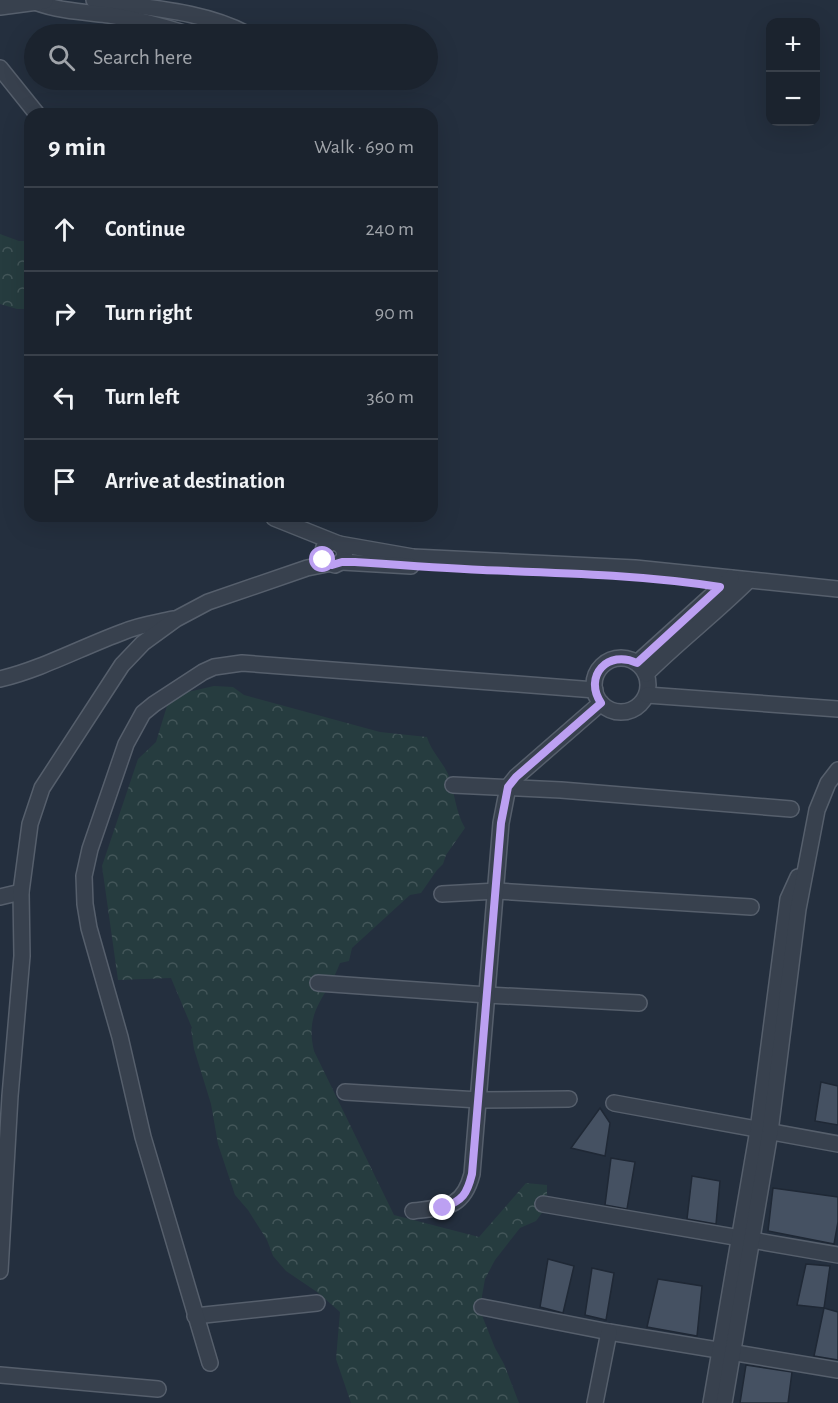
<!DOCTYPE html>
<html lang="en">
<head>
<meta charset="utf-8">
<style>
	:root { --surface:#1b232e; --page:#242b36; --text:#f1f3f6; --muted:#a0a4aa; --line:#39404a }
	body { margin:0; font-family:"Alegreya Sans",sans-serif; background:var(--page); color:var(--text) }
	.controls { position:absolute; right:18px; top:18px; display:grid; overflow:hidden; border-radius:12px; box-shadow:0 6px 24px #0002 }
	.controls button { width:54px; height:54px; display:grid; place-items:center; padding:0; border:0; border-bottom:2px solid var(--line); background:var(--surface); color:var(--text); font:30px sans-serif }
	.stop { position:absolute; width:18px; height:18px; margin:-14px; border:4px solid #bca0f2; border-radius:50%; background:#fff }
	.stop.end { background:#bca0f2; border-color:#fff; box-shadow:0 2px 6px #0008 }
	.list { margin:0; padding:0; list-style:none }
	h2 { display:flex; justify-content:space-between; align-items:center; height:78px; margin:0; padding:0 24px; font-size:26px }
	h2 small { font-size:20px; font-weight:400; color:var(--muted) }
	.list li { display:grid; grid-template-columns:39px 1fr auto; gap:18px; align-items:center; box-sizing:border-box; height:84px; padding:0 24px; border-top:2px solid var(--line) }
	.list b { display:block; font-size:22px; white-space:nowrap }
	.list em { font-size:20px; font-style:normal; color:var(--muted) }
	.icon { flex:none; width:33px; height:33px; fill:none; stroke:currentColor; stroke-width:2; stroke-linecap:round; stroke-linejoin:round }
	.map { position:relative; flex:none; width:838px; height:1403px; overflow:hidden }
	.search { position:absolute; background:var(--surface); box-shadow:0 6px 24px #0002; left:24px; top:24px; width:414px; height:66px; display:flex; align-items:center; gap:15px; box-sizing:border-box; padding:0 21px; border-radius:33px; color:var(--muted); font-size:22px }
	.panel { position:absolute; background:var(--surface); box-shadow:0 6px 24px #0002; left:24px; top:108px; width:414px; height:414px; border-radius:18px }
	.map>svg:first-child { display:block }
	.forest { fill:url(#forest-crowns) }
	.building { fill:#455162; stroke:#1f2835; stroke-width:1.5 }
	.lines { fill:none; stroke-linecap:round; stroke-linejoin:round }
	.minor-casing { stroke:#565f6c; stroke-width:18 }
	.minor { stroke:#38414e; stroke-width:15 }
	.route { stroke:#bca0f2; stroke-width:8 }
</style>
</head>
<body>
<div class="map">
<svg width="838" height="1403" viewBox="0 0 838 1403">
	<defs>
		<pattern id="forest-crowns" width="20" height="18" patternUnits="userSpaceOnUse" patternTransform="scale(1.5)"><rect width="20" height="18" fill="#263c3f"/><path d="M2 6a3 3 0 1 1 6 0M12 15a3 3 0 1 1 6 0" fill="none" stroke="#435659"/></pattern>
	</defs>
	<rect width="100%" height="100%" fill="#242f3e"/>
	<g class="forest">
		<path d="M0 234 19 241H30V309H17L0 304Z"/>
		<path d="M214 686 233 687 244 695 380 732 427 737C431 751 442 761 448 774 455 792 455 811 465 828L446 855 443 864 437 870 421 893 410 895 352 948 349 961 340 963C327 998 304 1010 314 1051L394 1215 479 1237 526 1183 547 1185V1206L536 1221 520 1228 495 1260 485 1279 482 1296 481 1313 495 1348 504 1364 519 1403H351L336 1359 340 1312 317 1292 286 1271 273 1256 267 1240 248 1210 235 1195 218 1144 211 1104 194 1049 191 1029 192 1028 171 978 118 980 102 866 138 759 156 742 170 696Z"/>
	</g>
	<g class="building">
		<path d="M821 1082 838 1086V1125L815 1121Z"/>
		<path d="M600 1108 610 1123 605 1156 571 1148Z"/>
		<path d="M611 1158 635 1162 627 1209 605 1205Z"/>
		<path d="M692 1176 720 1181 716 1224 687 1219Z"/>
		<path d="M773 1188 838 1197V1222L834 1244 768 1231Z"/>
		<path d="M548 1259 574 1266 563 1313 540 1307Z"/>
		<path d="M806 1264 830 1266 824 1308 797 1305Z"/>
		<path d="M592 1268 614 1273 606 1320 585 1315Z"/>
		<path d="M658 1279 702 1286 697 1336 647 1327Z"/>
		<path d="M824 1308 838 1312V1360L814 1356Z"/>
		<path d="M746 1365 792 1372 788 1403H740Z"/>
	</g>
	<g class="lines">
		<defs>
			<g id="minor">
				<path d="M94 0C145 8 202 10 247 34"/>
				<path d="M35 2C59 11 83 12 109 15 135 19 162 26 187 34"/>
				<path d="M0 7 45 1"/>
				<path d="M0 68 37 114"/>
				<path d="M274 518 339 544C348 551 346 561 335 565L325 562 322 555 324 547 332 542"/>
				<path d="M339 544 413 557 635 568 838 589"/>
				<path d="M342 562 411 566"/>
				<circle cx="621" cy="685" r="27"/>
				<path d="M637 663 731 578"/>
				<path d="M646 674C679 641 716 613 749 580"/>
				<path d="M0 679C42 669 82 647 123 632 139 625 156 623 173 619"/>
				<path d="M647 695 838 709"/>
				<path d="M453 785 561 790 791 809"/>
				<path d="M442 894 497 891 751 907"/>
				<path d="M0 897 21 892"/>
				<path d="M318 983 487 995 639 1003"/>
				<path d="M345 1092 479 1100 569 1099"/>
				<path d="M614 1103 838 1144"/>
				<path d="M543 1204 838 1255"/>
				<path d="M413 1211C445 1207 463 1209 472 1174L501 823 508 787 516 777 601 703"/>
				<path d="M0 1271 10 1096 22 956 21 892 30 824 42 788 122 665 143 643 176 619 208 602 307 568 327 564"/>
				<path d="M482 1307 609 1332 838 1370"/>
				<path d="M195 1316 317 1303"/>
				<path d="M210 1363 143 1137 120 1037 89 928 85 904 84 876 90 849 126 744 143 713 154 704 203 672 214 667 242 663 595 690"/>
				<path d="M0 1375 158 1389"/>
				<path d="M595 1403 609 1332"/>
				<path d="M711 1403 758 1130 788 899 798 877"/>
				<path d="M724 1403 770 1132 798 909 817 810 828 783 838 770"/>
			</g>
		</defs>
		<use href="#minor" class="minor-casing"/>
		<use href="#minor" class="minor"/>
	</g>
	<g class="lines">
		<path class="route" d="M323 560 332 565 342 562H355C398 565 440 568 483 570 563 573 642 575 720 587L637 663C608 649 583 676 601 703L516 777 508 787 501 823 472 1174C467 1194 463 1200 443 1208"/>
	</g>
</svg>
<div class="controls">
<button>+</button>
<button>−</button>
</div>
<div class="stop" style="left:323px;top:560px"></div>
<div class="stop end" style="left:443px;top:1208px"></div>
<div class="search"><svg class="icon" aria-label="search" viewBox="0 0 24 24"><circle cx="10" cy="10" r="6"/><path d="M15 15l6 6"/></svg>Search here</div>
<section class="panel">
<h2>9 min<small>Walk · 690 m</small></h2>
<ul class="list">
<li><svg class="icon" aria-label="ahead" viewBox="0 0 24 24"><path d="M12 20V5M6 11l6-6 6 6"/></svg><div><b>Continue</b></div><em>240 m</em></li>
<li><svg class="icon" aria-label="right" viewBox="0 0 24 24"><path d="M7 20v-9h11M14 6l5 5-5 5"/></svg><div><b>Turn right</b></div><em>90 m</em></li>
<li><svg class="icon" aria-label="left" viewBox="0 0 24 24"><path d="M17 20v-9H6M10 6l-5 5 5 5"/></svg><div><b>Turn left</b></div><em>360 m</em></li>
<li><svg class="icon" aria-label="arrive" viewBox="0 0 24 24"><path d="M6 21V4h12l-3 4 3 4H6"/></svg><div><b>Arrive at destination</b></div></li>
</ul>
</section>
</div>
</body>
</html>
